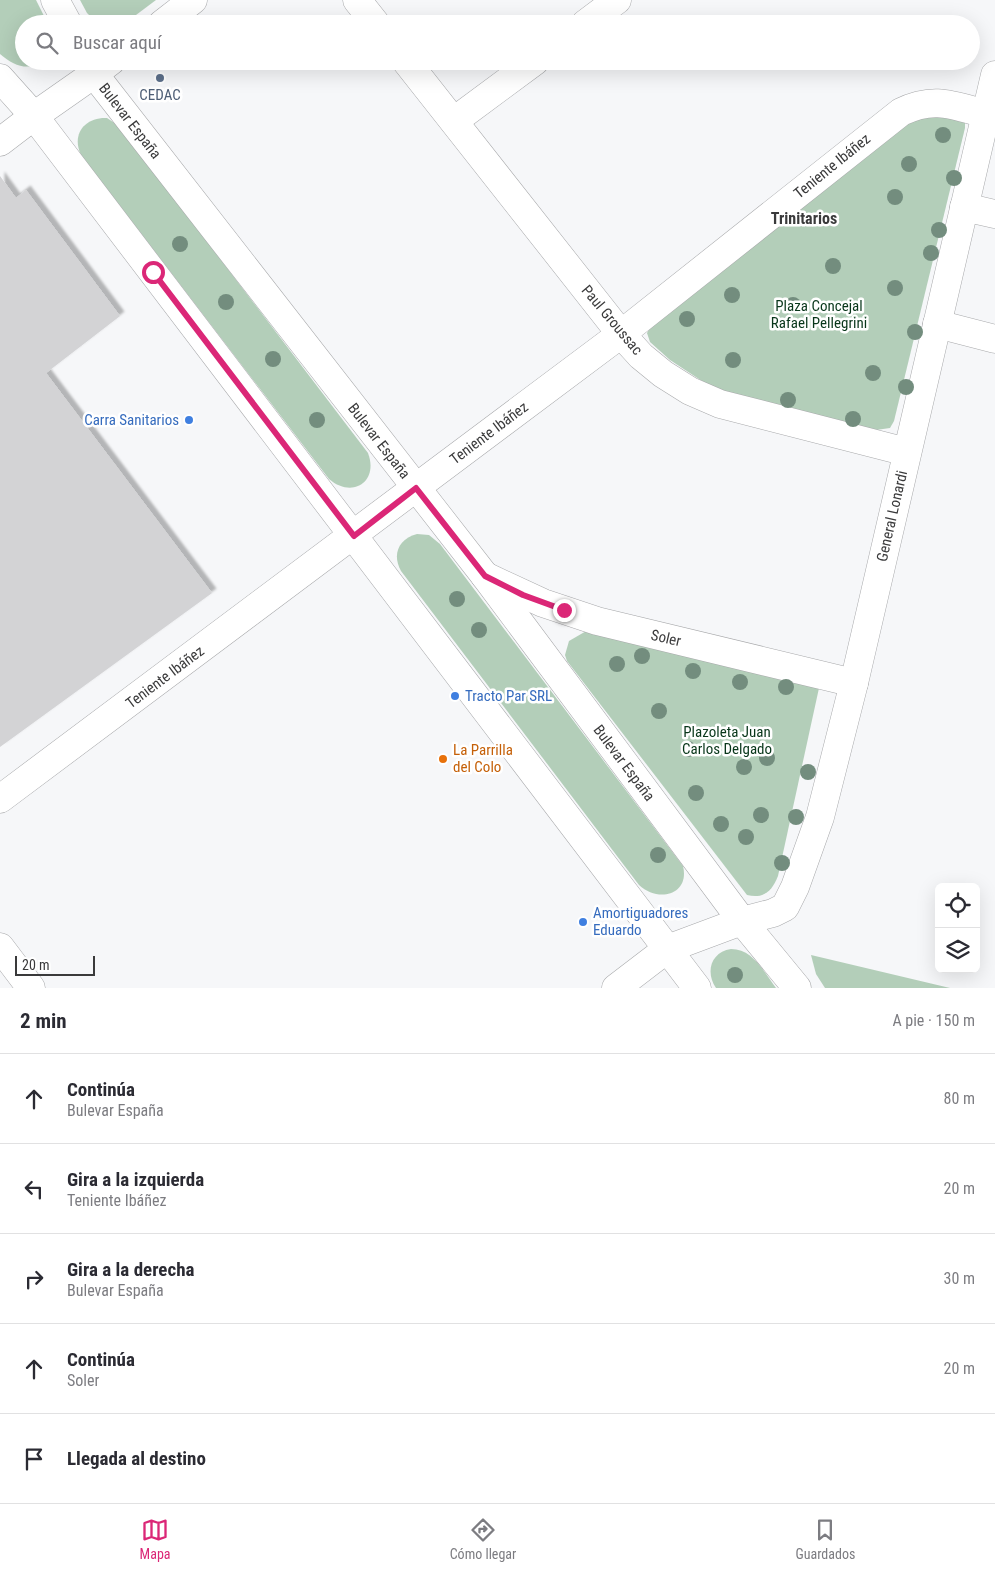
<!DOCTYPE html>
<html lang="es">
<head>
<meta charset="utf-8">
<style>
	:root { --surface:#fff; --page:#f2f2f3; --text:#2b2b33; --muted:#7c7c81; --line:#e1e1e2; --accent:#db2777 }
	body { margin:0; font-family:"Roboto Condensed",sans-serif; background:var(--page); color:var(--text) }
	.controls { position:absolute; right:15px; bottom:15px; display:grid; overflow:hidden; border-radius:8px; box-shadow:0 5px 20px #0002 }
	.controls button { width:45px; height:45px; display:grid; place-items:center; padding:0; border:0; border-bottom:1px solid var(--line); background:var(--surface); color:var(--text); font:25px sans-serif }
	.scale { position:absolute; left:15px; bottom:12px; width:80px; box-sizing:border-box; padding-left:5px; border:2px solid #3a3a3b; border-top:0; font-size:14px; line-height:18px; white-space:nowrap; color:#3a3a3b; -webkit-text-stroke:4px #fff; paint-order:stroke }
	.stop { position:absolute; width:15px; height:15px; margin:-11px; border:4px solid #db2777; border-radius:50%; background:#fff }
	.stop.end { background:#db2777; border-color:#fff; box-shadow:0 1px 5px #0008 }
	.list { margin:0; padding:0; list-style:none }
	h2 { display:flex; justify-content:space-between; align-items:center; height:65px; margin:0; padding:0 20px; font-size:21px }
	h2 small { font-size:16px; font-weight:400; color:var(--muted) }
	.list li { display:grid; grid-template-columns:32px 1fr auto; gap:15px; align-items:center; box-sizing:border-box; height:90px; padding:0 20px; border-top:1px solid var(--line) }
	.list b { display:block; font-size:19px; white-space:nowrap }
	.list p { margin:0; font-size:16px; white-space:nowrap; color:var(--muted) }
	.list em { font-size:16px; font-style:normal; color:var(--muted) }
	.icon { flex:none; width:28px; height:28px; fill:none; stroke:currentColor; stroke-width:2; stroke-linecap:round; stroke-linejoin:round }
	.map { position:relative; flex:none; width:995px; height:988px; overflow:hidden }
	.search { position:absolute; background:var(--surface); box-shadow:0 5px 20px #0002; left:15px; right:15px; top:15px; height:55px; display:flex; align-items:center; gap:12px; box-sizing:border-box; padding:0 18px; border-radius:28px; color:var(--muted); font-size:19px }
	.sheet { height:515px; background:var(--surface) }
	nav { display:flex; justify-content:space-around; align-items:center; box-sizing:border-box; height:70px; border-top:1px solid var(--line); background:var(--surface); font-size:14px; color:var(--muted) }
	nav a { display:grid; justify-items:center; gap:2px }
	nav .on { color:var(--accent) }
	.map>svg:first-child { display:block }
	.green { fill:#b3ceb9 }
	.building { fill:#d3d3d5; filter:url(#shadow) }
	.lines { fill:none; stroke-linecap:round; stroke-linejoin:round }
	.minor-casing { stroke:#a8a9ab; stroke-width:29 }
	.tertiary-casing { stroke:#a8a9ab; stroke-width:29 }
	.secondary-casing { stroke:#a8a9ab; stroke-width:29 }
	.minor { stroke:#fff; stroke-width:28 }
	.tertiary { stroke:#fff; stroke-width:28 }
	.secondary { stroke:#fff; stroke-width:28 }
	.tree { fill:#738d7e }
	.route { stroke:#db2777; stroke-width:6 }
	.service-dot { fill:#5c6f8a; stroke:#fff; stroke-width:2 }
	.shop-dot { fill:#3f7fe0; stroke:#fff; stroke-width:2 }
	.food-dot { fill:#e8710a; stroke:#fff; stroke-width:2 }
	.labels { text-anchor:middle; stroke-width:5; stroke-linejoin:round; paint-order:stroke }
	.service-label { font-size:15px; fill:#4e5e75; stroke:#fff }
	.street-label { font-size:15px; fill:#3a3a3b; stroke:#fff }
	.park-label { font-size:15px; fill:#08361a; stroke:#fff }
	.shop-label { font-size:15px; fill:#366cbe; stroke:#fff; text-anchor:start }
	.food-label { font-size:15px; fill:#c56008; stroke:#fff; text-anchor:start }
	.neighbourhood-label { font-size:16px; font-weight:bold; fill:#3a3a3b; stroke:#fff }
</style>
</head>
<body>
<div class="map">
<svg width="995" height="988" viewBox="0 0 995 988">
	<defs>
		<filter id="shadow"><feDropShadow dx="4.5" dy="-4.5" stdDeviation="1" flood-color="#0004"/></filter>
	</defs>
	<rect width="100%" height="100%" fill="#f6f7f9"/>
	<g class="green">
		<path d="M0 0H36L48 24H24V61H47C28 71 15 67 0 54Z"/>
		<path d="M80 0H156L124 24H98L87 13Z"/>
		<path d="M924 111 965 122V128L894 421 890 428 876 430 725 391 705 383 670 360 650 342 647 333 650 328Z"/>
		<path d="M107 118 119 126 368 453C379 482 352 499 329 479L81 155C71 134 85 117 107 118Z"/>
		<path d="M417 534 429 535 440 544 683 866C690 895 658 903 639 885L401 571C392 555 398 539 417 534Z"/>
		<path d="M588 630 819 688 778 876C772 891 764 899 747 895L567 661 565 655 569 641Z"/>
		<path d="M731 949C753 949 764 972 776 988H716C705 972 711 952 731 949Z"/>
		<path d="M811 955 950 988H825L816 974Z"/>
	</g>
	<path class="building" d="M0 176 16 198 26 190 120 316 46 373 212 593 0 747Z"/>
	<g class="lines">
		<defs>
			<g id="minor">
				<path d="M357 0 376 24"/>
				<path d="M162 24 193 0"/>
				<path d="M585 24 617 0"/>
				<path d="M406 61 621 334 641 356 663 374 690 391 720 404 907 452"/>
				<path d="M94 74 111 61"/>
				<path d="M454 121 535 61"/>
				<path d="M964 207 995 214"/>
				<path d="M937 324 995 339"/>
				<path d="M485 576 543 603 597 621 854 683"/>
				<path d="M0 799 621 334 901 112C934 96 952 105 986 114"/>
				<path d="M0 947 31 988"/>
				<path d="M616 988 667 949 742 921 773 913 785 907 795 887 820 817 854 683 995 75"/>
			</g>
			<path id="tertiary" d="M34 116 94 74"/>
			<g id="secondary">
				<path d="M55 0 68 24"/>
				<path d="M87 61 94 74 485 576 742 921 797 988"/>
				<path d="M0 78 34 116 697 988"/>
				<path d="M0 142 34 116"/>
			</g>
		</defs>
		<use href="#minor" class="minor-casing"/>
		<use href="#tertiary" class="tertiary-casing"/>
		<use href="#secondary" class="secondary-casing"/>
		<use href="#minor" class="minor"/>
		<use href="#tertiary" class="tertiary"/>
		<use href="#secondary" class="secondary"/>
	</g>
	<g class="tree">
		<circle cx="943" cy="135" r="8"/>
		<circle cx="909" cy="164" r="8"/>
		<circle cx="954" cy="178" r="8"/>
		<circle cx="895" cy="197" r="8"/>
		<circle cx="939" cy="230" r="8"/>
		<circle cx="180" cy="244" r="8"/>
		<circle cx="931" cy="253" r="8"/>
		<circle cx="833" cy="266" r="8"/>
		<circle cx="895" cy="288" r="8"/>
		<circle cx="732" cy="295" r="8"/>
		<circle cx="226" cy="302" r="8"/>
		<circle cx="793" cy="305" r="8"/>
		<circle cx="687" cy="319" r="8"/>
		<circle cx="915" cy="332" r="8"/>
		<circle cx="273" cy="359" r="8"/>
		<circle cx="733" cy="360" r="8"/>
		<circle cx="873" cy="373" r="8"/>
		<circle cx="906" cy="387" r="8"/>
		<circle cx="788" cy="400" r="8"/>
		<circle cx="853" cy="419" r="8"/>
		<circle cx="317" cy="420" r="8"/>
		<circle cx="457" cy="599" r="8"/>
		<circle cx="479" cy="630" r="8"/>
		<circle cx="642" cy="656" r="8"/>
		<circle cx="617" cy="664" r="8"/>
		<circle cx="693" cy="671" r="8"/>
		<circle cx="740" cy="682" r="8"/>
		<circle cx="786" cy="687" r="8"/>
		<circle cx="659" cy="711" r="8"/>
		<circle cx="688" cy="749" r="8"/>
		<circle cx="767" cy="758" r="8"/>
		<circle cx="744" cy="767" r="8"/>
		<circle cx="808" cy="772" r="8"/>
		<circle cx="696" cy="793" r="8"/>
		<circle cx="761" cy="815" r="8"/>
		<circle cx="796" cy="817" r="8"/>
		<circle cx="721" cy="824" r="8"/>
		<circle cx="746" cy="837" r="8"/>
		<circle cx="658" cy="855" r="8"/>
		<circle cx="782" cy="863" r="8"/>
		<circle cx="735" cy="975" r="8"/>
	</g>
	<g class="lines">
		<path class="route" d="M153 272 354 536 416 488 485 576 523 595 564 610"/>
	</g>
	<circle class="service-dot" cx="160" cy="78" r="5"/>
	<g class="shop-dot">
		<circle cx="189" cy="420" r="5"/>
		<circle cx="455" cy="696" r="5"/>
		<circle cx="583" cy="922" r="5"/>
	</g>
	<circle class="food-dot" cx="443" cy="759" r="5"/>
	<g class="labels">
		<g class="service-label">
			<text x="160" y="100">CEDAC</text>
		</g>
		<g class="street-label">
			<text transform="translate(130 121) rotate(52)" y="5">Bulevar España</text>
			<text transform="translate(832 166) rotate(-39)" y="5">Teniente Ibáñez</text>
			<text transform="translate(612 320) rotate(50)" y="5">Paul Groussac</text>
			<text transform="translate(489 433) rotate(-37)" y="5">Teniente Ibáñez</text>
			<text transform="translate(379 441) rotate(52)" y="5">Bulevar España</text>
			<text transform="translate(892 516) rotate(-77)" y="5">General Lonardi</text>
			<text transform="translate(666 638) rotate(13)" y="5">Soler</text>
			<text transform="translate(165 677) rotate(-37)" y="5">Teniente Ibáñez</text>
			<text transform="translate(624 763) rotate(53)" y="5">Bulevar España</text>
		</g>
		<g class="park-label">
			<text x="819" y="311">Plaza Concejal<tspan x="819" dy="17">Rafael Pellegrini</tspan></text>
			<text x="727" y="737">Plazoleta Juan<tspan x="727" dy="17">Carlos Delgado</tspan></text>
		</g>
		<g class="shop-label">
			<text x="179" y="425" text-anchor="end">Carra Sanitarios</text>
			<text x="465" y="701">Tracto Par SRL</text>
			<text x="593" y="918">Amortiguadores<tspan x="593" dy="17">Eduardo</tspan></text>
		</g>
		<g class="food-label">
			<text x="453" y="755">La Parrilla<tspan x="453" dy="17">del Colo</tspan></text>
		</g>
		<g class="neighbourhood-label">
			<text x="804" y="224">Trinitarios</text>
		</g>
	</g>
</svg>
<div class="controls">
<button><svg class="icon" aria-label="locate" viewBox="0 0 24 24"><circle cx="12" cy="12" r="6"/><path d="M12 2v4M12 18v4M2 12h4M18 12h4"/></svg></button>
<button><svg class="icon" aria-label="layers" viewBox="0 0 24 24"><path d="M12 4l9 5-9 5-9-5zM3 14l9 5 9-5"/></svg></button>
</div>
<div class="scale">20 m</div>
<div class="stop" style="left:153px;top:272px"></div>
<div class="stop end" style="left:564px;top:610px"></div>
<div class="search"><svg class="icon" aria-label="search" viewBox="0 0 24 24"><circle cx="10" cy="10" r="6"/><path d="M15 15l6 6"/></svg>Buscar aquí</div>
</div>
<section class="sheet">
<h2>2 min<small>A pie · 150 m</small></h2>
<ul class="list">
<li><svg class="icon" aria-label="ahead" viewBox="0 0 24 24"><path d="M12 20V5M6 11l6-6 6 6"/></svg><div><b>Continúa</b><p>Bulevar España</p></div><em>80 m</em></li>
<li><svg class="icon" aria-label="left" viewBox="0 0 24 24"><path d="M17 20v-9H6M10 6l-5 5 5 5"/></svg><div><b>Gira a la izquierda</b><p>Teniente Ibáñez</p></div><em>20 m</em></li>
<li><svg class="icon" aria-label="right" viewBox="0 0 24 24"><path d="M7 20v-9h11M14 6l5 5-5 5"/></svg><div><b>Gira a la derecha</b><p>Bulevar España</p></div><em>30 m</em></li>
<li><svg class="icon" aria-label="ahead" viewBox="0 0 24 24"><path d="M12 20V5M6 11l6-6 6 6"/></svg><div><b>Continúa</b><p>Soler</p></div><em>20 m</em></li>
<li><svg class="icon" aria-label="arrive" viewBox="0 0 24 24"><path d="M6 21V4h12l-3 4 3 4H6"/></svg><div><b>Llegada al destino</b></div></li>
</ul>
</section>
<nav>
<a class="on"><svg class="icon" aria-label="map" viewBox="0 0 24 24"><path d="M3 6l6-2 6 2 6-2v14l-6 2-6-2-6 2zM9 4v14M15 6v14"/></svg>Mapa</a>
<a><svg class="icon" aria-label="directions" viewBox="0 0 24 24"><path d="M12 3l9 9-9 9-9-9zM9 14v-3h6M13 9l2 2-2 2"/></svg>Cómo llegar</a>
<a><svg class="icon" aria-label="saved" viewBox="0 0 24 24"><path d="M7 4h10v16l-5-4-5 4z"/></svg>Guardados</a>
</nav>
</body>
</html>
